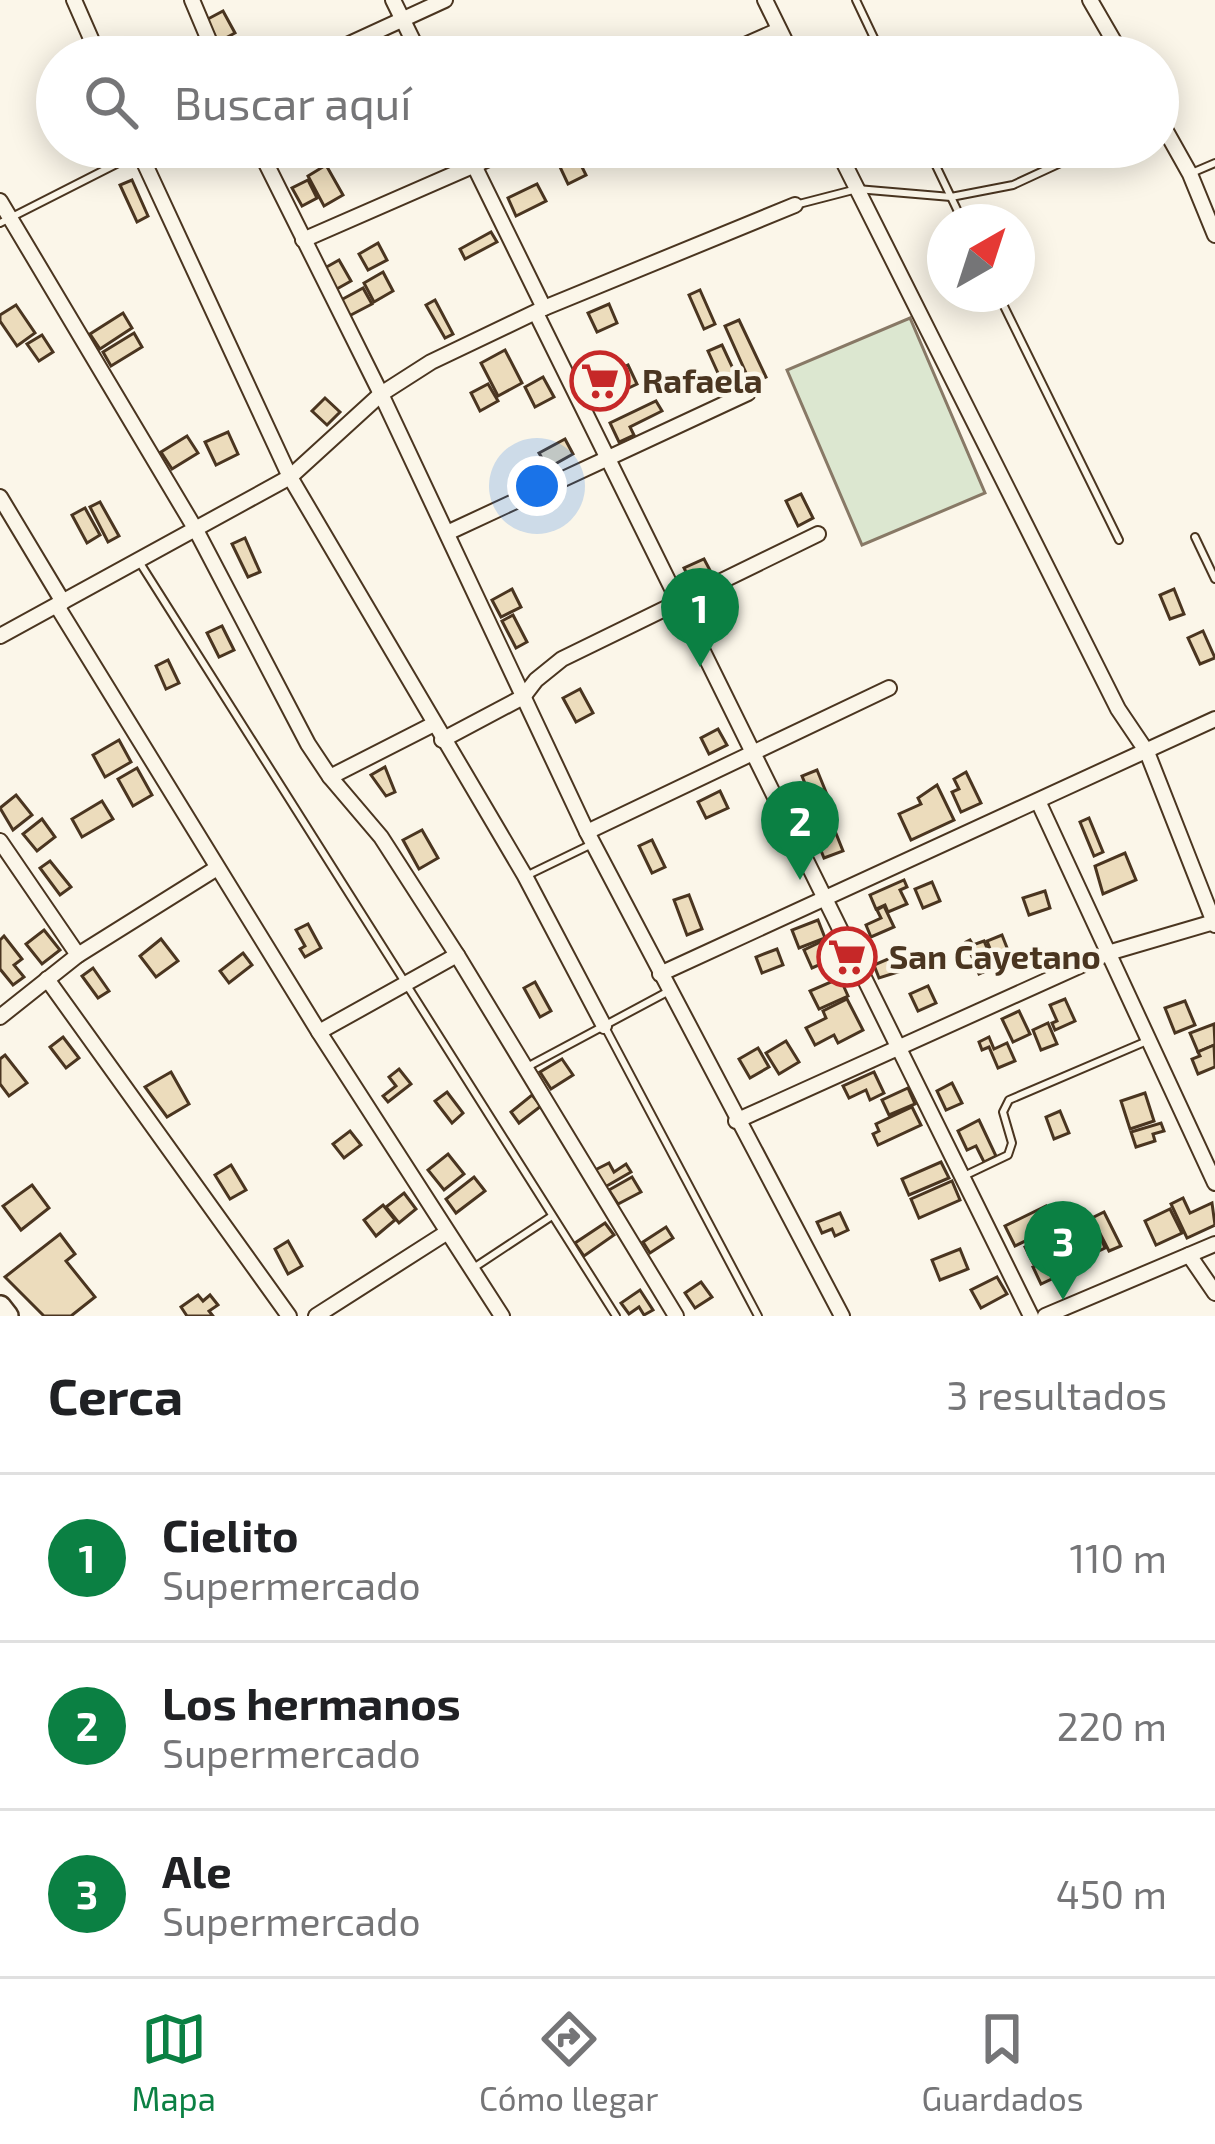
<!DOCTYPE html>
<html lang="es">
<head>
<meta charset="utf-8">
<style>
	:root { --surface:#fff; --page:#f2f2f2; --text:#202124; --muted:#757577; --line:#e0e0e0; --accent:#0b8043 }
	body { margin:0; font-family:"Exo 2",sans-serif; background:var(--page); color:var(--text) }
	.compass { position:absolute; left:927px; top:204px; width:108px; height:108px; border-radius:50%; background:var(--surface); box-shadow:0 6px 30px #0003; rotate:39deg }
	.you { position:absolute; left:537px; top:486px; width:42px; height:42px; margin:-30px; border:9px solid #fff; border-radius:50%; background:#1a73e8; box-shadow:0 0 0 18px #1a73e833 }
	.badge { display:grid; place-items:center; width:78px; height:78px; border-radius:50%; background:var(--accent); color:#fff; font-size:39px; font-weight:700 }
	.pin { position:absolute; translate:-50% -99px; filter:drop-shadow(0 3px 6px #0008) }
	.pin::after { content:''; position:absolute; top:63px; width:42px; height:36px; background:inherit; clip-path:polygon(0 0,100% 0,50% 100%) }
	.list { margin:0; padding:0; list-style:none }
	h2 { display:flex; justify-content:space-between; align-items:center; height:156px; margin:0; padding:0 48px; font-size:51px }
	h2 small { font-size:39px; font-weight:400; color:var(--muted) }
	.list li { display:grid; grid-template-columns:78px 1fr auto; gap:36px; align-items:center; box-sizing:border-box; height:168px; padding:0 48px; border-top:3px solid var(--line) }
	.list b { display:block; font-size:45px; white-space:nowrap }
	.list p { margin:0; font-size:39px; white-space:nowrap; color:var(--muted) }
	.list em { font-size:39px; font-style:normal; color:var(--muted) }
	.icon { flex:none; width:66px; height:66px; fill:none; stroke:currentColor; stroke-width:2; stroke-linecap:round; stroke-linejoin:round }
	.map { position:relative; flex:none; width:1215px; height:1316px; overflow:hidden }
	.search { position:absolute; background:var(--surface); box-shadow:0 6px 30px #0003; left:36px; right:36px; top:36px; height:132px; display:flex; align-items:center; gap:30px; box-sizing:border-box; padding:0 42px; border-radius:66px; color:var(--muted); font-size:45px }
	.sheet { height:660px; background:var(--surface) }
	nav { display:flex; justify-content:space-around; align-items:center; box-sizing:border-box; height:168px; border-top:3px solid var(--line); background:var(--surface); font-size:33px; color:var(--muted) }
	nav a { display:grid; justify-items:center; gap:6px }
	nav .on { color:var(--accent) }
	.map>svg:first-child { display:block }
	.green { fill:#dce7d0; stroke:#887966; stroke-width:3 }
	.building { fill:#ecdcbc; stroke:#4a3520; stroke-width:3 }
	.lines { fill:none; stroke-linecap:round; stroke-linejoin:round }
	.lane-casing { stroke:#4a3520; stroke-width:10 }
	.street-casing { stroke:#4a3520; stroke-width:18 }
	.primary-casing { stroke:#4a3520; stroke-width:26 }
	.lane { stroke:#fbf6e9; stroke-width:6 }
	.street { stroke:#fbf6e9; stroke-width:14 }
	.primary { stroke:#fbf6e9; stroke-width:21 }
	.labels { text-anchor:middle; stroke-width:9; stroke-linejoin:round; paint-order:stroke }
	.poi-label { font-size:33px; font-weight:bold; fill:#4a3520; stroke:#fbf6e9; text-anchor:start }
</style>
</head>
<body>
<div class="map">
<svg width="1215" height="1316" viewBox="0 0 1215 1316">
	<rect width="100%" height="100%" fill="#fbf6e9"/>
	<path class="green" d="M910 318 985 493 862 545 787 370Z"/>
	<g class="building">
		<path d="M223 11 235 33 218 42 206 20Z"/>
		<path d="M869 40 876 57H843L841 52Z"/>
		<path d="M578 159 586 175 568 184 560 167Z"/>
		<path d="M326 165 343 195 324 206 308 176Z"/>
		<path d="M132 180 148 216 137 222 120 185Z"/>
		<path d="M308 180 317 198 302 206 292 188Z"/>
		<path d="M537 184 546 201 516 216 508 198Z"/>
		<path d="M491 232 497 242 465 259 460 249Z"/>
		<path d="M378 243 387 260 368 270 359 254Z"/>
		<path d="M339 260 351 281 335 290 323 269Z"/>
		<path d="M383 272 393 291 374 302 364 283Z"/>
		<path d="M363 288 372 304 349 316 341 300Z"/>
		<path d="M700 290 715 324 704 329 689 295Z"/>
		<path d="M435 300 453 334 445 338 426 305Z"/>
		<path d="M609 304 617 323 597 332 588 313Z"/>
		<path d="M16 305 35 333 17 346 0 321V315Z"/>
		<path d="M123 313 132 328 100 349 90 334Z"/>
		<path d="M739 320 766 377 751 384 725 326Z"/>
		<path d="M134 333 142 347 111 366 103 352Z"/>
		<path d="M42 335 53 352 39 361 27 344Z"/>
		<path d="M722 345 736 375 722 382 708 351Z"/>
		<path d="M505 350 522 383 498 396 481 363Z"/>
		<path d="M628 365 637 384 605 399 596 380Z"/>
		<path d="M543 377 554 397 535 407 525 387Z"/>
		<path d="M488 384 498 401 480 411 471 393Z"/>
		<path d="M325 398 340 412 327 425 312 411Z"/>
		<path d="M656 401 662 411 630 427 634 435 619 442 610 423Z"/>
		<path d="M228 432 238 454 216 465 205 442Z"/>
		<path d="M187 436 198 453 172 469 161 452Z"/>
		<path d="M565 439 573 454 548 468 539 453Z"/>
		<path d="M801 494 813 518 798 526 786 501Z"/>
		<path d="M100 502 119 536 108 542 90 507Z"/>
		<path d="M85 508 100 535 87 543 72 515Z"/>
		<path d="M245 538 260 572 248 577 232 544Z"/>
		<path d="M704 559 712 574 692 584 684 568Z"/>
		<path d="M512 589 521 607 501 617 492 600Z"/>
		<path d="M1174 589 1184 614 1170 619 1160 595Z"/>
		<path d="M513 615 527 642 516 648 502 621Z"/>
		<path d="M222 626 234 650 219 657 207 633Z"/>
		<path d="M1203 631 1215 658 1200 664 1188 638Z"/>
		<path d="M168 660 179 683 166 689 156 666Z"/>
		<path d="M580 689 593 713 576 722 563 698Z"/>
		<path d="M718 729 727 745 709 754 701 738Z"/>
		<path d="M119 740 131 762 105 777 93 755Z"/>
		<path d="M385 767 395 792 386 796 371 775Z"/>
		<path d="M137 768 152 795 133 806 118 779Z"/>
		<path d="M817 770 828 797 812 802 809 795 792 802 789 793 806 786 802 776Z"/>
		<path d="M966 772 981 803 961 812 952 792 959 789 954 779Z"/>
		<path d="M937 785 954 820 911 840 899 814 921 804 918 798Z"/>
		<path d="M720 791 728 808 706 818 698 802Z"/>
		<path d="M16 795 32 815 13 830 0 808Z"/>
		<path d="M102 801 113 819 82 837 72 819Z"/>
		<path d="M1089 818 1103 852 1094 856 1080 822Z"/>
		<path d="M42 819 55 837 37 851 23 834Z"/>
		<path d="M422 830 438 858 419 869 403 840Z"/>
		<path d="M835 831 843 851 824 858 816 838Z"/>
		<path d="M652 840 665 867 652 873 639 846Z"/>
		<path d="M1125 853 1136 880 1103 894 1095 866Z"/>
		<path d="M50 861 71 887 60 895 40 868Z"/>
		<path d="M904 880 907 887 900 890 907 904 888 912 885 905 876 909 870 895Z"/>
		<path d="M932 882 940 901 923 908 915 889Z"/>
		<path d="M1045 891 1050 908 1029 915 1023 898Z"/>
		<path d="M689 895 702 929 687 935 674 900Z"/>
		<path d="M884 906 894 927 871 937 866 925 881 918 877 910Z"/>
		<path d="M818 920 825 938 799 948 792 930Z"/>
		<path d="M308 924 321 948 305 957 300 949 305 946 296 930Z"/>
		<path d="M44 930 60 950 42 964 26 944Z"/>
		<path d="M1002 935 1011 958 996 964 987 941Z"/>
		<path d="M4 936 22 959 14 965 24 977 13 985 0 969V940Z"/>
		<path d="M833 936 842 955 812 968 804 950Z"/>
		<path d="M161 939 178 961 156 977 140 956Z"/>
		<path d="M970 940 973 945 984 941 995 967 979 974 966 942Z"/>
		<path d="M777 949 783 965 762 973 756 957Z"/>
		<path d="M909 950 917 966 879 978 874 965Z"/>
		<path d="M243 953 252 965 229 983 220 971Z"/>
		<path d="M93 968 109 991 98 998 82 976Z"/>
		<path d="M840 978 848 996 819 1009 810 991Z"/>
		<path d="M535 982 551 1011 540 1017 524 988Z"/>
		<path d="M928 986 936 1003 918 1011 910 994Z"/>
		<path d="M847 999 863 1030 838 1043 834 1035 815 1045 806 1028 826 1018 823 1011Z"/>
		<path d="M1065 999 1075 1021 1055 1030 1052 1023 1057 1021 1050 1005Z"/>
		<path d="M1185 1001 1195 1025 1175 1033 1165 1008Z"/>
		<path d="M1019 1011 1030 1034 1013 1042 1002 1019Z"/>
		<path d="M1048 1023 1057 1044 1041 1050 1033 1030Z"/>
		<path d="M1214 1024 1215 1045 1198 1052 1190 1033Z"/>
		<path d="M63 1037 79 1058 66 1068 50 1047Z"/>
		<path d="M989 1037 994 1049 1007 1043 1015 1061 998 1068 989 1047 982 1050 979 1042Z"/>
		<path d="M786 1041 799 1062 779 1074 766 1053Z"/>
		<path d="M1214 1045 1215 1067 1198 1074 1192 1059 1200 1056 1198 1052Z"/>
		<path d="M758 1048 769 1067 750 1078 739 1059Z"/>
		<path d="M5 1055 27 1083 9 1096 0 1084V1059Z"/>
		<path d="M562 1059 573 1075 551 1089 540 1072Z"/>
		<path d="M399 1069 411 1084 388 1102 383 1096 396 1086 389 1077Z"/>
		<path d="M171 1072 189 1104 167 1117 145 1087Z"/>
		<path d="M874 1072 884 1093 870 1100 866 1090 849 1098 843 1086Z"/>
		<path d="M952 1083 962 1103 946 1110 937 1091Z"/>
		<path d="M908 1088 915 1104 889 1115 882 1100Z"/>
		<path d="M447 1092 463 1113 452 1123 435 1101Z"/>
		<path d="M1145 1093 1154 1121 1130 1129 1121 1101Z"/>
		<path d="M532 1095 541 1106 519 1123 511 1112Z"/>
		<path d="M912 1107 921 1125 878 1145 873 1134 879 1131 876 1124Z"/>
		<path d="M1060 1111 1069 1133 1054 1139 1046 1117Z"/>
		<path d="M979 1120 996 1156 984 1162 976 1146 967 1150 958 1131Z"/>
		<path d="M1161 1123 1164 1131 1153 1134 1155 1141 1136 1147 1131 1132Z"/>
		<path d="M350 1131 361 1145 344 1158 333 1144Z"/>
		<path d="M448 1154 464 1174 444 1190 428 1170Z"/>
		<path d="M941 1162 949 1178 909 1195 902 1179Z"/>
		<path d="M609 1163 614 1172 626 1164 631 1172 605 1187 595 1170Z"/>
		<path d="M231 1165 246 1190 230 1199 215 1175Z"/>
		<path d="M474 1177 485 1191 456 1213 446 1199Z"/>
		<path d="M632 1177 641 1192 618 1204 609 1190Z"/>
		<path d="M952 1181 960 1200 919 1218 911 1199Z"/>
		<path d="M32 1185 49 1208 21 1230 3 1206Z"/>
		<path d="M404 1193 416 1209 399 1223 386 1207Z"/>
		<path d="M1183 1198 1190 1213 1212 1203 1215 1225 1187 1238 1171 1204Z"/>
		<path d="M383 1205 395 1220 376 1236 364 1220Z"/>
		<path d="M1046 1206 1056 1226 1015 1246 1005 1226Z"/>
		<path d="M1170 1209 1182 1233 1156 1245 1145 1221Z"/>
		<path d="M1104 1212 1121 1246 1109 1251 1092 1218Z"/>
		<path d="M840 1213 848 1230 835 1236 832 1229 822 1233 817 1222Z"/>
		<path d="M605 1223 614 1235 584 1256 575 1243Z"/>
		<path d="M666 1227 673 1238 650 1253 643 1242Z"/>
		<path d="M60 1234 75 1254 66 1261 95 1297 71 1316H44L5 1277Z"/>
		<path d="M1048 1236 1056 1251 1033 1263 1025 1247Z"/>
		<path d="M1100 1236 1105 1248 1073 1263 1067 1251Z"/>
		<path d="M288 1241 302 1266 288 1274 275 1249Z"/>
		<path d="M960 1249 968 1269 940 1280 932 1260Z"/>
		<path d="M1067 1251 1075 1268 1041 1284 1033 1267Z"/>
		<path d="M997 1277 1007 1294 981 1308 971 1290Z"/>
		<path d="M701 1282 712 1297 695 1308 685 1293Z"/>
		<path d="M640 1290 653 1310 644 1315 639 1307 629 1314 621 1303Z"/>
		<path d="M198 1295 203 1301 210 1295 218 1305 209 1311 213 1316H187L181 1307Z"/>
	</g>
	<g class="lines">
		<defs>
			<g id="lane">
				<path d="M856 0 883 57"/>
				<path d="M927 147 963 222"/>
				<path d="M1194 172 1215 163"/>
				<path d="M799 204 857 189 951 197 1013 185 1067 160 1085 147"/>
				<path d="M0 223 136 154"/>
				<path d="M998 294 1119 540"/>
				<path d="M1195 537 1215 579"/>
				<path d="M140 563 616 1316"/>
				<path d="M528 875 592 844"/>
				<path d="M606 1029 758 1316"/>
				<path d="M529 1066 669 991"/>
				<path d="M966 1175 1008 1155 1012 1143 1003 1112 1009 1100 1147 1041"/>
				<path d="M475 1267 552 1216"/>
			</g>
			<g id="street">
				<path d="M74 0 99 57"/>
				<path d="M192 0 216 57"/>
				<path d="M393 0 421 57"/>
				<path d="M765 0 793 57"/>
				<path d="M1090 0 1123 57"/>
				<path d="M321 57 445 0"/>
				<path d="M718 57 779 30"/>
				<path d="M1158 117 1190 174 1215 235"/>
				<path d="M137 147 290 477 525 876 604 1026"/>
				<path d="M258 147 381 394 587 832 842 1316"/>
				<path d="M465 147 544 308"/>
				<path d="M836 147 1118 709 1147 752 1215 925"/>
				<path d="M0 201 196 530 308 744 330 777 381 837 457 955 676 1316"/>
				<path d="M303 240 516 147"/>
				<path d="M536 313 1031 1316"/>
				<path d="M0 497 63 602"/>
				<path d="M447 533 748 393"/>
				<path d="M57 606 319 1032 502 1316"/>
				<path d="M0 636 290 477 381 394 431 362 544 308 795 205"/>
				<path d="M442 740 523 697 536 680 562 659 818 534"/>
				<path d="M330 777 432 725"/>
				<path d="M1038 801 1215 1183"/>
				<path d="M587 832 889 688"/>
				<path d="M0 841 78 955"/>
				<path d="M660 974 1215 719"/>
				<path d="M47 979 289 1316"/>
				<path d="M0 1017 78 955 217 868"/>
				<path d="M319 1032 457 955"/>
				<path d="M736 1121 1108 953 1214 922"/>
				<path d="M1189 1255 1215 1293"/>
				<path d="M316 1316 446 1233"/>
				<path d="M1045 1316 1215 1244"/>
			</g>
			<path id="primary" d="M0 1307 7 1316"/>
		</defs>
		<use href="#lane" class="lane-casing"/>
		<use href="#street" class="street-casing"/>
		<use href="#primary" class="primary-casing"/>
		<use href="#lane" class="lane"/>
		<use href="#street" class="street"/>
		<use href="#primary" class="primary"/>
	</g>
	<defs>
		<symbol id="supermarket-ring" viewBox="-11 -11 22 22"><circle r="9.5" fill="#fbf6e9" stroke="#c62828" stroke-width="1.5"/><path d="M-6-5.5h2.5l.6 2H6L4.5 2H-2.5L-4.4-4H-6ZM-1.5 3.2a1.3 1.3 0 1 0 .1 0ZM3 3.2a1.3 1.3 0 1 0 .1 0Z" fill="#c62828"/></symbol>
	</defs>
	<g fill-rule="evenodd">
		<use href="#supermarket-ring" x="567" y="348" width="66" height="66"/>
		<use href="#supermarket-ring" x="814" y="924" width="66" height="66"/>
	</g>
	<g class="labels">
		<g class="poi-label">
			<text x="642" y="393">Rafaela</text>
			<text x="889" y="969">San Cayetano</text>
		</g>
	</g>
</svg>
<svg class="compass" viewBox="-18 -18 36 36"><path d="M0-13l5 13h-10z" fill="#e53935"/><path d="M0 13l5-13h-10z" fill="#757577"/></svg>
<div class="you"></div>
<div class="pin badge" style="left:700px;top:667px">1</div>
<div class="pin badge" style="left:800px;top:880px">2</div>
<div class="pin badge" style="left:1063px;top:1300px">3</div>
<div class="search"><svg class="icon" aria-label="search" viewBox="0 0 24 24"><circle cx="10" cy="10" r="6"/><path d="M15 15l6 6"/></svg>Buscar aquí</div>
</div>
<section class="sheet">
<h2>Cerca<small>3 resultados</small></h2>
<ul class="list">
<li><span class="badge">1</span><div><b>Cielito</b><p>Supermercado</p></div><em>110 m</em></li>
<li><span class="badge">2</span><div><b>Los hermanos</b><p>Supermercado</p></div><em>220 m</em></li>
<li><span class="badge">3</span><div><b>Ale</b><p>Supermercado</p></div><em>450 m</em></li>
</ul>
</section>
<nav>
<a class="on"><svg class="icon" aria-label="map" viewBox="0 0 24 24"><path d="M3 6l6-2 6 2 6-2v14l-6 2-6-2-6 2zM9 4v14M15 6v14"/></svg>Mapa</a>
<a><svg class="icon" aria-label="directions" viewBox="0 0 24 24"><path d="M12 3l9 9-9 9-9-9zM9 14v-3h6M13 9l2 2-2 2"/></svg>Cómo llegar</a>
<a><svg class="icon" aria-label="saved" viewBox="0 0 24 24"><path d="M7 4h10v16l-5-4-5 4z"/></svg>Guardados</a>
</nav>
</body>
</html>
